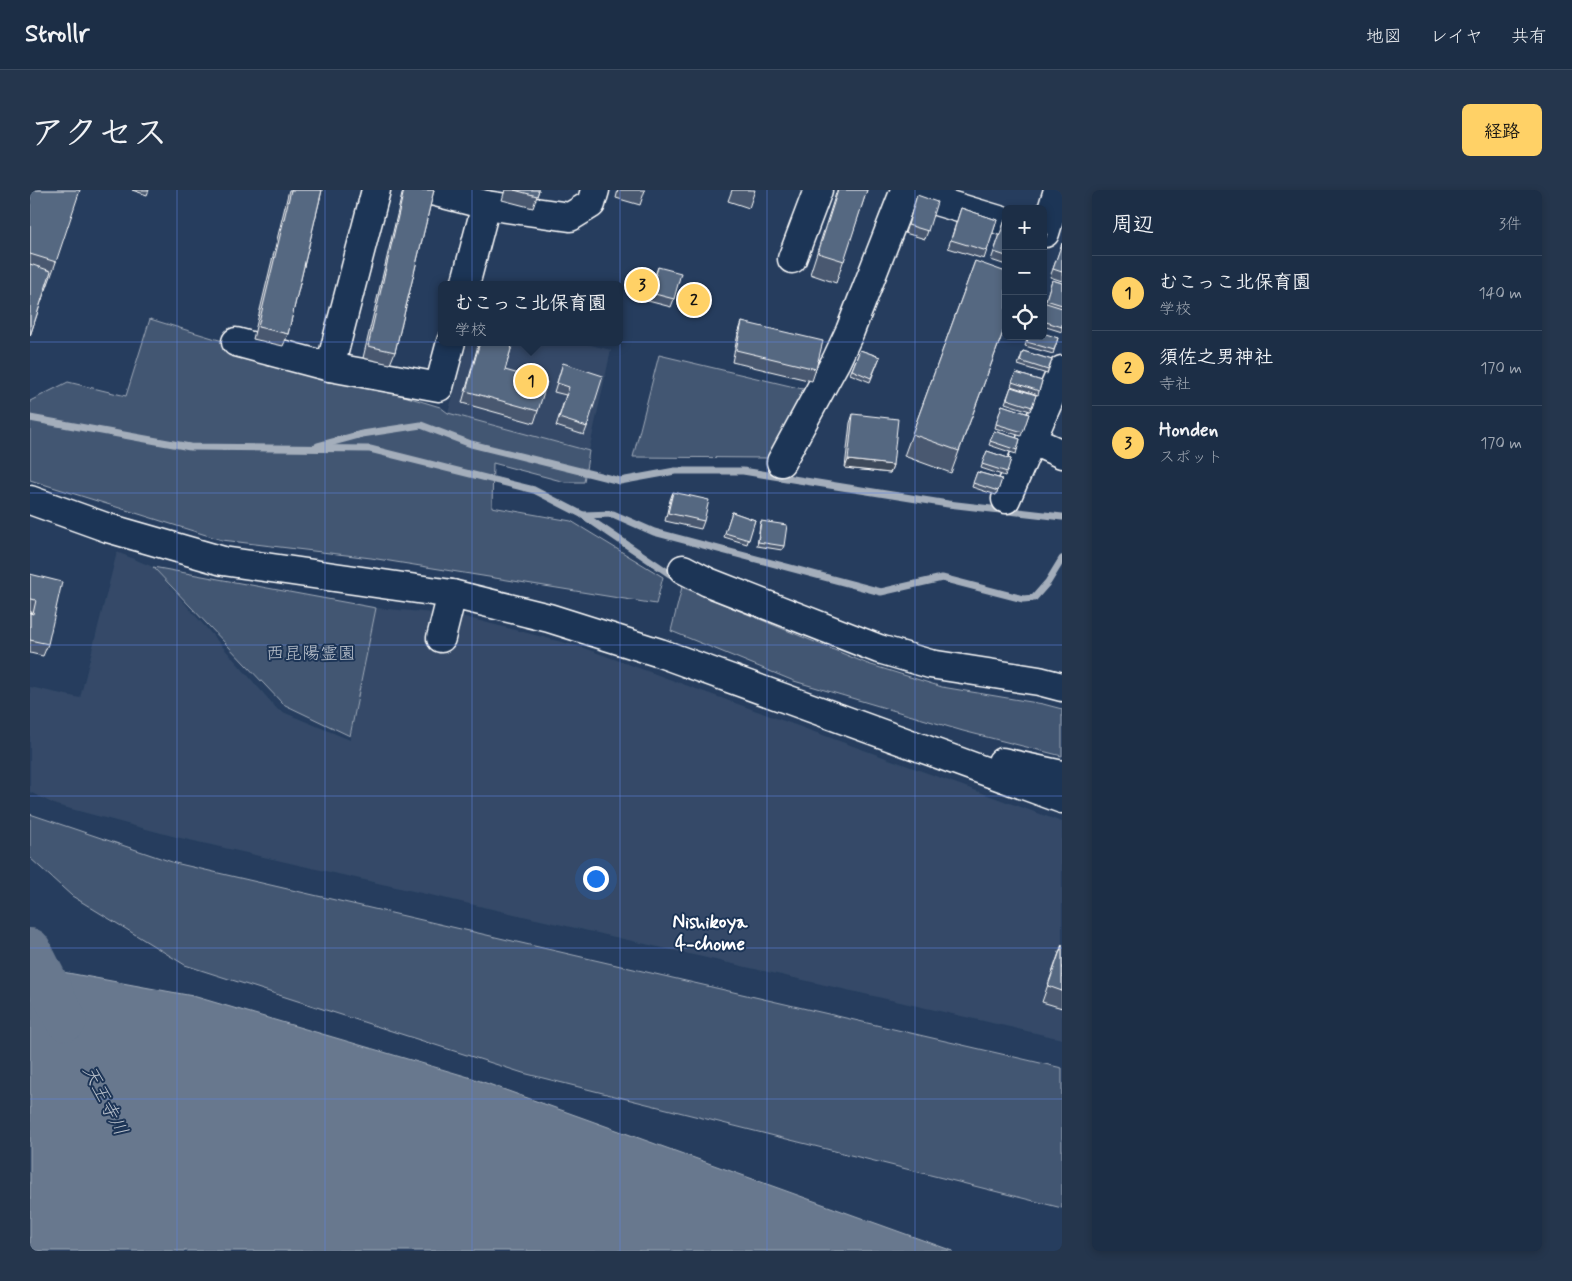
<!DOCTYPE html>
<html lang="ja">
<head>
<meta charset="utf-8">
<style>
	:root { --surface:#1c2e46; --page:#25364d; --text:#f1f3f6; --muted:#a0a8b3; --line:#3a4a5f; --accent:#ffd166 }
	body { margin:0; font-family:Mynerve,"Klee One",sans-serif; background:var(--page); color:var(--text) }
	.controls { position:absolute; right:15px; top:15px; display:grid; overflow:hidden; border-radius:8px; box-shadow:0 2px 8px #0003 }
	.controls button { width:45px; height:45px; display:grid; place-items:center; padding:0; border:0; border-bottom:1px solid var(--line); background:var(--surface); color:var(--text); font:25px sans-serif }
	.you { position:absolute; left:565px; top:688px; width:18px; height:18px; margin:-12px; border:4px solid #fff; border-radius:50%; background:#1a73e8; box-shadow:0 0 0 8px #1a73e833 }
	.badge { display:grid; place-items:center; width:32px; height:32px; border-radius:50%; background:var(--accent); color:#111; font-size:16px; font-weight:700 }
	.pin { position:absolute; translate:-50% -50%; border:2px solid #fff; box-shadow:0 1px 5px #0006 }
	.popup { position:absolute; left:408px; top:91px; width:185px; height:65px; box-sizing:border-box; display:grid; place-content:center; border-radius:8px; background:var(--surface); filter:drop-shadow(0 1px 4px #0005); font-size:16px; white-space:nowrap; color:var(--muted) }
	.popup b { font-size:19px; color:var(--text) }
	.popup::after { content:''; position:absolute; left:50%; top:100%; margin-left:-10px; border:10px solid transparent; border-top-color:var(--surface) }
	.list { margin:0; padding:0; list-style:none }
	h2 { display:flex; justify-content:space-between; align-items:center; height:65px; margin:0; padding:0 20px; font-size:21px }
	h2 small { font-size:16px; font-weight:400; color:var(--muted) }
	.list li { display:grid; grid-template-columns:32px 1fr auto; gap:15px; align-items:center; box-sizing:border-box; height:75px; padding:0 20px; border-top:1px solid var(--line) }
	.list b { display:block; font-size:19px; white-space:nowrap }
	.list p { margin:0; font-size:16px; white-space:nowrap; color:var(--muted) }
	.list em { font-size:16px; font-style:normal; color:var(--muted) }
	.icon { flex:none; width:28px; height:28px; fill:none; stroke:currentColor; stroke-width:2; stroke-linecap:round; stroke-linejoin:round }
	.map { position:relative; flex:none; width:1032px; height:1061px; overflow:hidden; border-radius:8px }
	header { display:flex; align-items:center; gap:30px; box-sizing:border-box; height:70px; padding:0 25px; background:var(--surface); border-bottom:1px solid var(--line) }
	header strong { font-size:24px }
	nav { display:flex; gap:28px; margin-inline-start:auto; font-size:18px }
	.intro { display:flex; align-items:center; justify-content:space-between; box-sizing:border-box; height:120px; padding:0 30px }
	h1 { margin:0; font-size:35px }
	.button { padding:12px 22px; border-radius:8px; background:var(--accent); color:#111; font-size:18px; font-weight:700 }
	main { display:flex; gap:30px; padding:0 30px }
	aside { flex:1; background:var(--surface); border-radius:8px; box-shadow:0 2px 8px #0003 }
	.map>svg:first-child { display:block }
	.built { fill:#344a68 }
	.green { fill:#425672; stroke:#a0aab8 }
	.water { fill:#67788e; stroke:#a4aebb }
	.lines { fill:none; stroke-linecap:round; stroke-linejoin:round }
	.stream { stroke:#a4aebb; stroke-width:7 }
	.river { stroke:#67788e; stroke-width:42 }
	.minor-casing { stroke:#fff; stroke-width:31 }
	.minor { stroke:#1d3557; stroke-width:28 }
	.wall { fill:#49596f; stroke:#fff }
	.shaded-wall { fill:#3c485a; stroke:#fff }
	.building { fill:#556781; stroke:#fff }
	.grid { fill:none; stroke:#6183e4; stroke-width:1; stroke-opacity:0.55 }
	.labels { text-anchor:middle; stroke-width:4; stroke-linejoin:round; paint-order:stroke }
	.park-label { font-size:18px; fill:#bdc4ce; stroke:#1d3557 }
	.neighbourhood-label { font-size:19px; font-weight:bold; fill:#fff; stroke:#1d3557 }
	.water-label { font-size:19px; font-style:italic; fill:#bbc2cc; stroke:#1d3557 }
</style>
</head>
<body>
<header>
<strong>Strollr</strong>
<nav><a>地図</a><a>レイヤ</a><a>共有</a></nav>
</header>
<div class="intro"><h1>アクセス</h1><a class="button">経路</a></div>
<main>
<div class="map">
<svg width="1032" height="1061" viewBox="0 0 1032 1061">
	<rect width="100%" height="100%" fill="#263d5e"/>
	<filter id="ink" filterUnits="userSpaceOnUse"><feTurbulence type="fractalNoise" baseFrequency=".02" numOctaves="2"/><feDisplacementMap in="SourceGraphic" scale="10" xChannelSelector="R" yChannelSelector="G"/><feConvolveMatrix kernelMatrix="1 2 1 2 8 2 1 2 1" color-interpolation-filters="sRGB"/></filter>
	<g filter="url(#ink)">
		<g class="built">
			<path d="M438 152H549L581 160 559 261 418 223Z"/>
			<path d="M87 362 123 377 248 520 320 550 346 418 427 425 551 457 1032 632V849L146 647 26 615 0 602V497L50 508Z"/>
		</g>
		<g class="green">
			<path d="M120 129 410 217 418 223 559 261 554 292H535L463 273 462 317 541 331 633 387 626 414 341 368 192 350 0 290V211L38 192 96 206Z"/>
			<path d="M629 165 777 200 762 234 738 268 603 267Z"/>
			<path d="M123 377 346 418 320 546 253 514Z"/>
			<path d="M652 397 838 474 912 497 1013 514 1032 519V566L933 541 764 491 641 441Z"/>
			<path d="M0 624 145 673 1032 878V1018L493 883 155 775 42 706 0 668Z"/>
		</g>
		<path class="water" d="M0 776 163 806 442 888 923 1061H0Z"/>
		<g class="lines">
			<g class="stream">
				<path d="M0 228 160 257 340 259 504 300 553 325 640 384 649 388"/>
				<path d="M288 256 332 244 391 235 441 254 590 291 645 281H713L918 314 1032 327"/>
				<path d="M553 325 583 324 624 342 851 402 912 388 993 409 1004 408 1018 392 1032 369"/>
			</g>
			<path class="river" d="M0 759 36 830"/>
			<defs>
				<g id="minor">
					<path d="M398 0 456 15 540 27 561 14 565 0"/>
					<path d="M881 0 896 8 976 32"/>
					<path d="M1015 43 1028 0"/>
					<path d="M762 69 788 0"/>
					<path d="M435 95 456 15"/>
					<path d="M206 152 300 177 409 197 421 152"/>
					<path d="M300 177 346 0"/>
					<path d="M1001 250 1032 264"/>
					<path d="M751 272 806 171 820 141 875 0"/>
					<path d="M976 309 1032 180"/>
					<path d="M0 310 78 338 193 371 422 404 519 428 630 463 1032 609"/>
					<path d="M653 379 678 392 849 459 900 474 1009 491 1032 497"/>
					<path d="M411 448 422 404"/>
					<path d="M972 572 1032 585"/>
				</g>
			</defs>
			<use href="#minor" class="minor-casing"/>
			<use href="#minor" class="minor"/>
		</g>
		<g class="wall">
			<path d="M0 0 26 72 16 100H15L0 146Z"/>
			<path d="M102 0H119L117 5Z"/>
			<path d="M259 0H292L258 144 253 156 223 149Z"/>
			<path d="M373 0H404L365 162 360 174 333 168Z"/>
			<path d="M475 0H509L503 18 472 10Z"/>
			<path d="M588 0H615L610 15 586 8Z"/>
			<path d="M702 0H725L719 18 698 11Z"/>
			<path d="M807 0H837L806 93 780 84Z"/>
			<path d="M887 5 898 41 895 49 875 43Z"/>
			<path d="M931 18 967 30 954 69 918 58Z"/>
			<path d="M975 30H976V75L961 70Z"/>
			<path d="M1032 54V91L1020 87Z"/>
			<path d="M945 71 976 134 921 283 874 266Z"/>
			<path d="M628 77 644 109 641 117 618 111 625 85Z"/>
			<path d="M608 85 618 101 616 105 604 102Z"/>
			<path d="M1022 90 1032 93V142L1013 136V112L1015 113Z"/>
			<path d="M712 132 786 179 782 191 702 172 708 144Z"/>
			<path d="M998 146 1028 148 1023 164 995 156Z"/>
			<path d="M449 152H483L475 180 508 221 504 233 432 213Z"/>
			<path d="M830 160 850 167 840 192 820 184Z"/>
			<path d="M993 161 1022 170 1017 184 988 175Z"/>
			<path d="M533 173 557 237 554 245 526 236 536 205 524 202Z"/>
			<path d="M986 183 1012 191 1008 205 981 196Z"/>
			<path d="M981 197 1006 205 1000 221 975 213Z"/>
			<path d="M972 215 999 224 991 246 965 238Z"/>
			<path d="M823 224 863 275 860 283 815 278 820 233Z"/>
			<path d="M964 241 990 249 986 264 959 255Z"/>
			<path d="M957 261 981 269 975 286 951 278Z"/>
			<path d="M947 282 972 289 966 305 942 297Z"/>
			<path d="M643 302 674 331 671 339 635 331 640 310Z"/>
			<path d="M702 322 725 330 717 354 694 347Z"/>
			<path d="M731 331 754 356 752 360 727 356 730 335Z"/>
			<path d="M0 384 18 454 13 466 0 463V423L1 424 2 422H0Z"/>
			<path d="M1032 754V818L1012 812Z"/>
		</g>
		<path class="shaded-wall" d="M818 270 863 275 860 283 815 278Z"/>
		<g class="building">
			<path d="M0 0H50L26 72 0 64Z"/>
			<path d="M261 0H292L258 144 228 137Z"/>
			<path d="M374 0H404L365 162 338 156Z"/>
			<path d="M484 0H509L507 6Z"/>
			<path d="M808 0H837L814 71 788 63Z"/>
			<path d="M887 5 907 12 898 41 878 35Z"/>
			<path d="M931 18 967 30 957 61 921 50Z"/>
			<path d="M975 30H976V66L964 62Z"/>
			<path d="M1013 42 1017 44 1013 56Z"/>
			<path d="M1032 53V82L1023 79Z"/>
			<path d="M945 71 976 82V134L929 261 882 244Z"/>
			<path d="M0 74 21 81 0 146Z"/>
			<path d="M628 77 651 83 644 109 621 103Z"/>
			<path d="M610 81 622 84 618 101 605 97Z"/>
			<path d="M1022 90 1032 93V115L1016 110Z"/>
			<path d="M1013 112 1032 118V137L1013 131Z"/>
			<path d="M712 132 793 151 786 179 706 160Z"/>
			<path d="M1013 143 1028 148 1024 160 997 152 999 146H1013Z"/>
			<path d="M450 152H483L475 180 517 192 508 221 436 201Z"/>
			<path d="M830 160 850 167 841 188 822 180Z"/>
			<path d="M993 161 1022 170 1018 180 990 171Z"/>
			<path d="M533 173 573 186 557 237 529 228 539 197 527 193Z"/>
			<path d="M986 183 1012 191 1009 201 982 192Z"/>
			<path d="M981 197 1006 205 1002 217 977 209Z"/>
			<path d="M972 215 999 224 993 242 966 234Z"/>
			<path d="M823 224 868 229 863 275 818 270Z"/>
			<path d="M964 241 990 249 987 260 960 251Z"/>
			<path d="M957 261 981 269 977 282 952 274Z"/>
			<path d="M947 282 972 289 968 301 943 293Z"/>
			<path d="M643 302 679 310 674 331 638 323Z"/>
			<path d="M702 322 725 330 719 350 695 343Z"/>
			<path d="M731 331 757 335 754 356 728 352Z"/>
			<path d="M0 384 32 392 18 454 0 450V423L3 424 6 410 0 409Z"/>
			<path d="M1032 755V801L1018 796Z"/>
		</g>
	</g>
	<path class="grid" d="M147 0V1061M295 0V1061M442 0V1061M590 0V1061M737 0V1061M885 0V1061M0 152H1032M0 303H1032M0 455H1032M0 606H1032M0 758H1032M0 909H1032"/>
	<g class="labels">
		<g class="park-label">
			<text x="281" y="469">西昆陽霊園</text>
		</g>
		<g class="neighbourhood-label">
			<text x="680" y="738">Nishikoya<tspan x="680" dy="22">4-chome</tspan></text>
		</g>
		<g class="water-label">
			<text transform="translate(76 910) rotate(63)" y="7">天王寺川</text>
		</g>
	</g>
</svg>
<div class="controls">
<button>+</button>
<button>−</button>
<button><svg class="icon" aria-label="locate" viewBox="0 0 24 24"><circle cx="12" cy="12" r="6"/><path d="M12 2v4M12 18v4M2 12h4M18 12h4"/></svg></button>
</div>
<div class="you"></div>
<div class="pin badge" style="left:501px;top:191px">1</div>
<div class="popup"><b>むこっこ北保育園</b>学校</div>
<div class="pin badge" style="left:664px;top:110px">2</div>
<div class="pin badge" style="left:612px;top:95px">3</div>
</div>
<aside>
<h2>周辺<small>3件</small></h2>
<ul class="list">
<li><span class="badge">1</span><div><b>むこっこ北保育園</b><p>学校</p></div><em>140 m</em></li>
<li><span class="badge">2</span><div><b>須佐之男神社</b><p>寺社</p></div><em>170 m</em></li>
<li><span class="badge">3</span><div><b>Honden</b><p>スポット</p></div><em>170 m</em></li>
</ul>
</aside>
</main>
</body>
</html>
